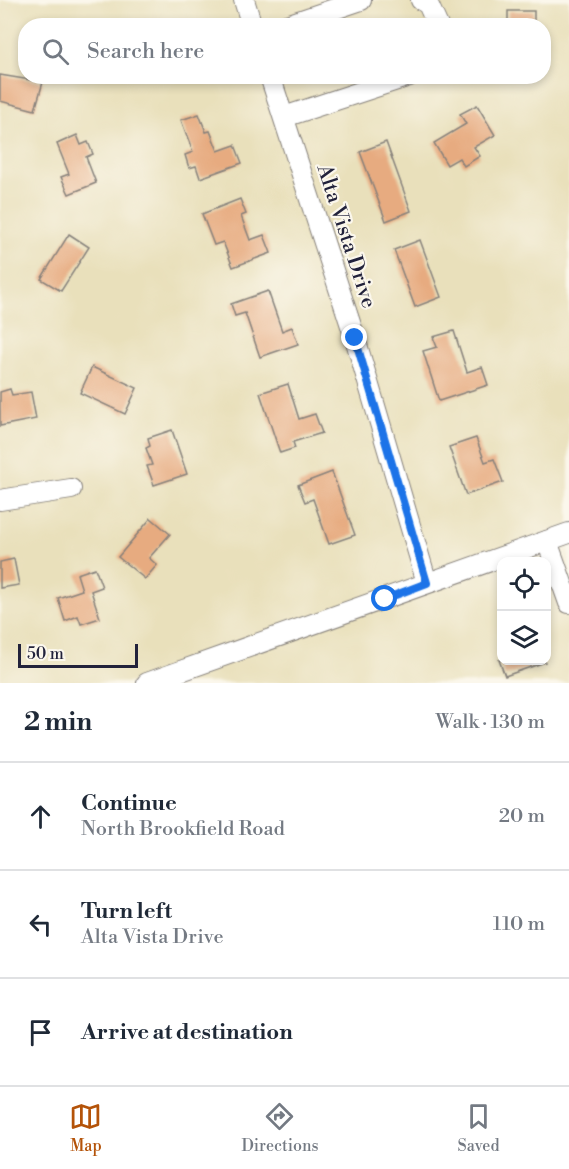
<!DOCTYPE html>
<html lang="en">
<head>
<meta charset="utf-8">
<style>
	:root { --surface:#fff; --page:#f6f6f7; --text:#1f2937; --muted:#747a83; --line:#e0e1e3; --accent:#b45309 }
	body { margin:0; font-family:"Libre Bodoni",serif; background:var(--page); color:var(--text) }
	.controls { position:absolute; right:18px; bottom:18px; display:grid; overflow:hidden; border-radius:12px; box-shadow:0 3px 9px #0003 }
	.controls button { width:54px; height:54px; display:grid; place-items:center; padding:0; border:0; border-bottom:2px solid var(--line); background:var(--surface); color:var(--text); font:30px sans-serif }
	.scale { position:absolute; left:18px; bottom:15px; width:120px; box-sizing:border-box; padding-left:6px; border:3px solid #22223b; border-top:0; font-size:16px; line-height:21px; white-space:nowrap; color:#22223b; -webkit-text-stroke:4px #fbf7ec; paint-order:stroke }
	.stop { position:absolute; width:18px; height:18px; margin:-14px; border:4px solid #1a73e8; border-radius:50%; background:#fff }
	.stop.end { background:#1a73e8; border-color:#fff; box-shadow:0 2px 6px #0008 }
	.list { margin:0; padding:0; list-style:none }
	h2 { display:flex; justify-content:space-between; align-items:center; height:78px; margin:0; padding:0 24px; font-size:26px }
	h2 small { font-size:20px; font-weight:400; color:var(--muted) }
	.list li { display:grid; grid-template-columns:39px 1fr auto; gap:18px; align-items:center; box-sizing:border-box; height:108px; padding:0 24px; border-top:2px solid var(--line) }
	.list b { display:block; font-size:22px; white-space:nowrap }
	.list p { margin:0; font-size:20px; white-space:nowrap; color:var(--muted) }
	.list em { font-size:20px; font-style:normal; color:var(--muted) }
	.icon { flex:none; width:33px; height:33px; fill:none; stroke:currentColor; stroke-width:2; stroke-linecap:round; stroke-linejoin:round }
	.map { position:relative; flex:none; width:569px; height:683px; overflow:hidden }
	.search { position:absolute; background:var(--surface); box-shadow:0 3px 9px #0003; left:18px; right:18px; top:18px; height:66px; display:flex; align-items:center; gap:15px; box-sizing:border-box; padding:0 21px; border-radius:24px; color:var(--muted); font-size:22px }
	.sheet { height:402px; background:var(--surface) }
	nav { display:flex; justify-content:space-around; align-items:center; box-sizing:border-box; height:84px; border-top:2px solid var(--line); background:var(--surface); font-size:16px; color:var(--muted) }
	nav a { display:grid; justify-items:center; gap:3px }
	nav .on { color:var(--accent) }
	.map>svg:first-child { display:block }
	.building { fill:#e7ab80 }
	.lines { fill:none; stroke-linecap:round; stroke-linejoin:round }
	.minor-casing { stroke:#86817b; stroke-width:22 }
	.minor { stroke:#fff; stroke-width:20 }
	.route { stroke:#1a73e8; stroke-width:8 }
	.labels { text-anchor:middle; stroke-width:4.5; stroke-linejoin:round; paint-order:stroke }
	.street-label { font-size:21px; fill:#22223b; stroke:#fbf7ec }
</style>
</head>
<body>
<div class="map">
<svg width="569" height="683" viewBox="0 0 569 683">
	<rect width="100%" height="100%" fill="#fbf7ec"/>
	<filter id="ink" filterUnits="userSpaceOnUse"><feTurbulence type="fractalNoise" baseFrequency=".0167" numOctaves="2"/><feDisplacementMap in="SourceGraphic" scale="12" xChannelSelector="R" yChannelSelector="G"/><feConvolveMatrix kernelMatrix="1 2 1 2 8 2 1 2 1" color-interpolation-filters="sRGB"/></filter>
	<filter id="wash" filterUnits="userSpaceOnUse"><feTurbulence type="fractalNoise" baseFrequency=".008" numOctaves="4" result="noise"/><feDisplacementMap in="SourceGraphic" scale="24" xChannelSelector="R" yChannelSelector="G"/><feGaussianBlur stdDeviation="1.35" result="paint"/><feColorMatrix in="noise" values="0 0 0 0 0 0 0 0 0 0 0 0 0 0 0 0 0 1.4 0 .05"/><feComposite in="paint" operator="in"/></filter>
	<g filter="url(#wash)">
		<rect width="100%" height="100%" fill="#e9e0bb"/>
		<g id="blocks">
			<g class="building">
				<rect x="508" y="11" width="26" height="15"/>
				<path d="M0 75 43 82 35 110 0 101Z"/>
				<path d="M477 105 495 135 474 147 480 156 464 166 459 158 447 165 434 143 466 124 460 114Z"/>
				<path d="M199 114 206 132 210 131 218 151 235 145 242 163 200 178 196 166 189 168 185 155 193 152 181 120Z"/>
				<path d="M77 135 81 145 88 142 93 154 86 157 96 183 69 194 61 177 69 174 57 144Z"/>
				<path d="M386 142 411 211 386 221 360 152Z"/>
				<path d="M240 199 246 214 241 216 250 240 264 235 271 253 233 267 223 242 214 245 202 214Z"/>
				<path d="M69 234 89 247 61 291 41 279Z"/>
				<path d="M420 240 441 297 415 307 394 250Z"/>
				<path d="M268 291 282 331 292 327 298 344 260 357 245 313 235 316 231 304Z"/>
				<path d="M454 331 467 372 482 367 488 385 439 401 423 351 437 347 433 337Z"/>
				<path d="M92 367 137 388 125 414 80 393Z"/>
				<path d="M288 384 299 419 315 414 322 433 293 442 295 448 280 453 260 393Z"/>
				<path d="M10 389 12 395 31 392 36 419 0 426V392Z"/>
				<path d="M172 430 187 474 154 485 147 466 152 465 146 448 150 446 148 438Z"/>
				<path d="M476 438 485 462 494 459 503 482 466 495 449 447Z"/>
				<path d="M332 472 355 535 329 544 313 499 305 502 298 485Z"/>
				<path d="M151 518 170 534 149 558 157 565 145 579 118 557Z"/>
				<path d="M14 559 19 585 0 588V562Z"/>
				<path d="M95 568 102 587 91 591 100 618 81 624 78 616 65 621 58 598 82 590 77 574Z"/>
				<path d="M499 660H544L545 662 505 676Z"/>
			</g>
		</g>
	</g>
	<g filter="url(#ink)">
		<use href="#blocks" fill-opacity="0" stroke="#86817b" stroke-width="1.5"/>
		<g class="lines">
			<defs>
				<g id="minor">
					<path d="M244 0 252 26"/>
					<path d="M421 0 428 4 438 26"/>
					<path d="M284 26 361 0"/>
					<path d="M270 76 355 338 427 583"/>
					<path d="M284 117 409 76"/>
					<path d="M0 500 71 489"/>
					<path d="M547 541 569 603"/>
					<path d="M147 683 569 533"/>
				</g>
			</defs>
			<use href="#minor" class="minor-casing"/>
			<use href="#minor" class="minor"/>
		</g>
	</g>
	<g class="lines" filter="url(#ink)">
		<path class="route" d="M355 338 427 583 385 599"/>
	</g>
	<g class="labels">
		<g class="street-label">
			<text transform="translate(347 236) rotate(72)" y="7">Alta Vista Drive</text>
		</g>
	</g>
</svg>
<div class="controls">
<button><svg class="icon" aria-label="locate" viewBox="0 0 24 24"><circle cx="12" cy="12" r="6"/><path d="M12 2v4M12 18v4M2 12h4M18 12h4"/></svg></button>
<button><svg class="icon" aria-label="layers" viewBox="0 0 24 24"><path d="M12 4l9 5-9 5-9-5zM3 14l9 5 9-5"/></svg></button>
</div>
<div class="scale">50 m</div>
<div class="stop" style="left:385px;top:599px"></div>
<div class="stop end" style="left:355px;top:338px"></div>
<div class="search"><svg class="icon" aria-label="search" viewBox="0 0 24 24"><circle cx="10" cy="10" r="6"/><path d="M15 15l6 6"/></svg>Search here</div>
</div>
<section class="sheet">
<h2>2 min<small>Walk · 130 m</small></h2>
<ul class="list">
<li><svg class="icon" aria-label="ahead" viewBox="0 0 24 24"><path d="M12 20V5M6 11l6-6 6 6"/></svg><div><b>Continue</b><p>North Brookfield Road</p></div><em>20 m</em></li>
<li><svg class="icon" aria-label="left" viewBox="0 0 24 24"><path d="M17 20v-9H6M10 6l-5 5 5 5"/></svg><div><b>Turn left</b><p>Alta Vista Drive</p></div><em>110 m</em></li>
<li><svg class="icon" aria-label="arrive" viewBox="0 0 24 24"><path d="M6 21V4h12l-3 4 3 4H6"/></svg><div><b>Arrive at destination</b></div></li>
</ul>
</section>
<nav>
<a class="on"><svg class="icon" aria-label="map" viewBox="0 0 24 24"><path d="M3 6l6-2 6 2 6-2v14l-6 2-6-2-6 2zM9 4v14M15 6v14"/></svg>Map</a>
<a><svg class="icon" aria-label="directions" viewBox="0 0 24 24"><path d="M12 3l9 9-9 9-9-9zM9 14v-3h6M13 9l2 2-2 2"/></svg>Directions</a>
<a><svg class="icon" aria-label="saved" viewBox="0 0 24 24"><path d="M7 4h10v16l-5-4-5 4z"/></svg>Saved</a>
</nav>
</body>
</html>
